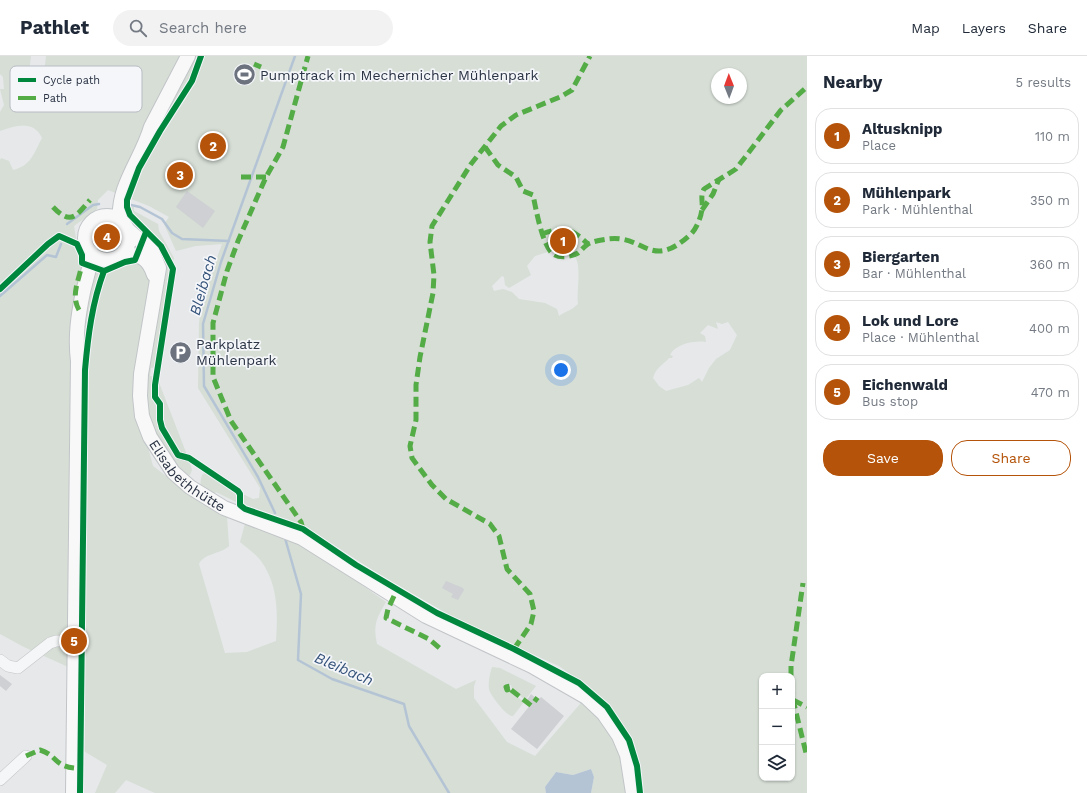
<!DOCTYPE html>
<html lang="en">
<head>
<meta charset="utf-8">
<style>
	:root { --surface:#fff; --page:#f2f2f3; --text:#1f2937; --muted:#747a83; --line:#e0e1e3; --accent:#b45309 }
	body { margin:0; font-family:"Work Sans",sans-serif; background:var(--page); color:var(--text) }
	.controls { position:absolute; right:12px; bottom:12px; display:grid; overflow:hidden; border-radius:8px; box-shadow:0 1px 3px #0004 }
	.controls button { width:36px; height:36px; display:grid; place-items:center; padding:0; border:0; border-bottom:1px solid var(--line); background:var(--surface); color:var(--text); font:20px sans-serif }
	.compass { position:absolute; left:711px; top:12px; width:36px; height:36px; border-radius:50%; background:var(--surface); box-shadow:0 1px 3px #0004; rotate:359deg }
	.you { position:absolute; left:561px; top:314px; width:14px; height:14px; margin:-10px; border:3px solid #fff; border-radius:50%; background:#1a73e8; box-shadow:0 0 0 6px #1a73e833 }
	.badge { display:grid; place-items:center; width:26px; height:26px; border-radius:50%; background:var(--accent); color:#fff; font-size:13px; font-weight:700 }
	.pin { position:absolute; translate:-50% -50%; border:2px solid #fff; box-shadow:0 1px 4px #0006 }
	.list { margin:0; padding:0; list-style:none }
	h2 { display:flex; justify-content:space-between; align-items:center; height:52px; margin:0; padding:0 16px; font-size:17px }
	h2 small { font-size:13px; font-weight:400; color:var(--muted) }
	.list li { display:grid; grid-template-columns:26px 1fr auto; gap:12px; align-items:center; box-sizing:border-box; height:56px; margin:0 8px 8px; padding:0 8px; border:1px solid var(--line); border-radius:16px }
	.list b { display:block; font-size:15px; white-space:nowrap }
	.list p { margin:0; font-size:13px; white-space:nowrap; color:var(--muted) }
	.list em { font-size:13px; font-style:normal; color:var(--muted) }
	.actions { display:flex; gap:8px; padding:12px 16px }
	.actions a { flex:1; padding:9px 0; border:1px solid var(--accent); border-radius:16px; text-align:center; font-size:14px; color:var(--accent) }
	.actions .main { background:var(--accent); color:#fff }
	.icon { flex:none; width:22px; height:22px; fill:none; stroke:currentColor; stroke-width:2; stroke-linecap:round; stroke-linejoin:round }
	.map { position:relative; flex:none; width:807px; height:737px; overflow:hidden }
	header { display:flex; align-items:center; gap:24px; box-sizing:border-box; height:56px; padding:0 20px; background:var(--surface); border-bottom:1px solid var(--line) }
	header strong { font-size:19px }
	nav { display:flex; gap:22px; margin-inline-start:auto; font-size:14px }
	.search { width:280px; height:36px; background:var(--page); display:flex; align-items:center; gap:10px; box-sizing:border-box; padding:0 14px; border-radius:22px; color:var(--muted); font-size:15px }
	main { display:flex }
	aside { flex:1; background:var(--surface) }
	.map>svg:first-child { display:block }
	.green { fill:#d6ded6; fill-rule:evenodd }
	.water { fill:#b4c4d5 }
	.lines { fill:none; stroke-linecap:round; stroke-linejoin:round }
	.stream { stroke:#b4c4d5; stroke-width:2.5 }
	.building { fill:#ced0d3 }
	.minor-casing { stroke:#c4c6c8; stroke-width:12 }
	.major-casing { stroke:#c2c5c8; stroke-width:16 }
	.minor { stroke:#f5f6f7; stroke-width:11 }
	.major { stroke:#f8f8f8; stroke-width:14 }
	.quiet { stroke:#54ac47; stroke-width:5; stroke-dasharray:10 5; stroke-linecap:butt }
	.cycleway-casing { stroke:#f4f6f9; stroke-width:8 }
	.cycleway { stroke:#00873e; stroke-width:6 }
	.labels { text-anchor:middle; stroke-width:3.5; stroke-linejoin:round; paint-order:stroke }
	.poi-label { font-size:14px; fill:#2b3445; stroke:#f4f6f9; text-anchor:start }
	.street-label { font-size:14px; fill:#2b3445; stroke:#f4f6f9 }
	.water-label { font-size:15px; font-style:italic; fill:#34527a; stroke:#f4f6f9 }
	.key { fill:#f4f6f9; stroke:#b8bcc3; stroke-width:1 }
	.key-label { font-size:11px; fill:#2b3445 }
</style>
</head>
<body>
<header>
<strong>Pathlet</strong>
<div class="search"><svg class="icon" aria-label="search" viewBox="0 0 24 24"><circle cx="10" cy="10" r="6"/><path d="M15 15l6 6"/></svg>Search here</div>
<nav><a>Map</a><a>Layers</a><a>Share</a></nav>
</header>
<main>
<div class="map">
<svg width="807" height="737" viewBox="0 0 807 737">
	<rect width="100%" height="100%" fill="#e6e8ea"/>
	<g class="green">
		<path d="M0 0H31L27 34 37 36 43 28 46 0H807V737H591L594 721 591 713 573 719 556 716 545 731 546 737H155L126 724 115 737H95L107 709 82 694 75 614 24 591 0 578V104L1 102 9 105 13 114C31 110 34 97 42 82 34 64 16 69 0 75V56L4 49 0 33H4L3 21 0 18ZM717 18H741V42H717ZM108 134 149 150 169 161 164 168 176 195 196 190 222 188 201 246 199 268 198 332 260 432 259 442 253 443 243 438 242 446 244 449 305 470 383 521 464 567 559 610 585 629 580 648 535 700 507 686 474 642V630L476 624 456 633 377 588C373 569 376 563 386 546L299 485 245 468 240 486C247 492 256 498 261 505 278 528 278 557 276 585L247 596 225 597 199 508C204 497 221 498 229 490L227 460 202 448 153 410 133 336 150 235 149 218 138 203 137 206 125 207 106 216 80 211C80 198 76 184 74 170L97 153 98 144ZM557 193C562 195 568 196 573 199 583 205 576 236 578 248 571 255 566 255 559 260L557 253 545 247 519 243 512 236 503 233 494 235 492 230 502 220 504 221 505 229 509 232 531 219 527 210 535 200ZM716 266 722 268 728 266 737 279 730 294 716 303 709 312 702 326 699 322 688 329 666 335 659 330 653 322C656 311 663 309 669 302H672L673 300 670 299C675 288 695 284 706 286L705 280 700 277 708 269 718 273ZM762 620H792V722H762Z"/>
		<path d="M128 151H134V155L158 168 159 175 174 202 172 208 162 189 135 164Z"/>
		<circle cx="107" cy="182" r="16"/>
		<path d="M149 180 160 191 171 214 155 311 151 312 150 320 154 321V341L158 349 159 368 176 399 189 404 192 414 190 419 184 418 174 409 150 368 144 334 163 219 146 181Z"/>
		<path d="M158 324 187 399V400L181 399 177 395 164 371 162 363 161 350 157 335Z"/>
		<path d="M205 417H208C218 424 241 433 238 447L216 436 213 439C203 433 198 432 202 419Z"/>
		<path d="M492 611 500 612 536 630 525 644 512 633 511 629 505 630 506 635H510L524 646 513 660C507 661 490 639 489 633 488 625 490 618 492 611Z"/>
	</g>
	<path class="water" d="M591 713 594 721 591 737H546L545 731 556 716 573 719Z"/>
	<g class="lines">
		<g class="stream">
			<path d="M131 149 140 151 162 163 172 177 182 183 229 185"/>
			<path d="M67 168 93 149 99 148"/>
			<path d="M0 240 47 199 56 201 61 188"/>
			<path d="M275 457 258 421 204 330 203 268 221 206 295 0"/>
			<path d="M285 482 301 538 298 604 332 623 404 648 409 670 449 737"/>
		</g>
	</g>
	<g class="building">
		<path d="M187 135 215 155 203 172 176 151Z"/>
		<path d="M446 525 463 532 464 534 458 544 451 541 453 538 442 532Z"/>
		<path d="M0 619 12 628 6 635 0 630Z"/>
		<path d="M531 638 538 644 541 641 564 660 537 693 511 673 531 648 527 644Z"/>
	</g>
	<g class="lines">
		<defs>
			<g id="minor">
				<path d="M0 604 8 610 18 612 50 587 56 585H74"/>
				<path d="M0 724 26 700"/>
			</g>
			<g id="major">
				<circle cx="107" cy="182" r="22"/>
				<path d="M120 164C117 130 142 103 151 71L188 0"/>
				<path id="s1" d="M128 174 152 195 159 212 141 318 140 340 142 360 150 381 173 416 190 431 224 452 302 482 426 560 532 610 586 641 604 658 619 680 627 699 633 737"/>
				<path d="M120 200C138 197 148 200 154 219"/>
				<path d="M73 737 78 305C75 281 78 260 83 236 86 223 91 210 91 196"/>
			</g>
		</defs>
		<use href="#minor" class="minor-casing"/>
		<use href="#major" class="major-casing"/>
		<use href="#minor" class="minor"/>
		<use href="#major" class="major"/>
		<g class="quiet">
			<path d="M254 8 261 11"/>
			<path d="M485 91 498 109 516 121 523 135 533 139C536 153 542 188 552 197 558 203 571 201 578 197 582 194 585 189 590 187 595 185 602 184 608 183 645 178 650 216 691 178 697 172 701 161 702 153 703 145 700 140 704 133L736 113 781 54 807 31"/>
			<path d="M241 121H266"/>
			<path d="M53 151C71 170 76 160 90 144"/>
			<path d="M702 154 713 138 719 123"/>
			<path d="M542 178C564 170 571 172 588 188"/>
			<path d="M79 254C70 238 80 223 82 207"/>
			<path d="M303 473 301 466 231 365 213 321V267L227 215 238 185 266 121 283 91 308 0"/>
			<path d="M394 540 388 553 386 562 429 583 443 595"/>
			<path d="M514 593 531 568 534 555 530 538 507 513 499 480 490 468 446 443 432 429 412 402 410 390 416 364V329L420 301 433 237 434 219 430 186 432 170 471 108 501 70 516 59 560 41 572 34 590 0"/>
			<path d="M791 620V610L803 527"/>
			<path d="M792 628 793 644 807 701"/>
			<path d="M510 633 507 634 506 631 510 630V633L533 651"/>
			<path d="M534 642 538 645"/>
			<path d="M793 644 807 651"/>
			<path d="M26 700 40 694C57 699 54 710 74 712"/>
		</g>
		<defs>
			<g id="cycleway">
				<path d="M201 0 192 25 160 75 139 112 127 144V151L130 159 161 190 173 213 155 329V341L160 348V364L162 372 178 399 189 402 238 435 240 438V449L245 453 303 473 356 509 437 557 514 593 579 627 607 651 629 684 637 710 640 737"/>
				<path d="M0 233 48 188 59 180 77 188 82 199V207L104 215"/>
				<path d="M80 737 85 314C88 280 92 247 104 215L125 206 135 204 146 176"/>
			</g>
		</defs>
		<use href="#cycleway" class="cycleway-casing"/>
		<use href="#cycleway" class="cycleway"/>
	</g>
	<defs>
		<symbol id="stadium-disc" viewBox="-11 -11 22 22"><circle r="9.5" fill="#6c737f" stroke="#f4f6f9"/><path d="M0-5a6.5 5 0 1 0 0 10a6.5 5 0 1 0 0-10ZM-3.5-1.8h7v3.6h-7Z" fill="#fff"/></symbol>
		<symbol id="parking-disc" viewBox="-11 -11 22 22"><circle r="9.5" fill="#6c737f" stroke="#f4f6f9"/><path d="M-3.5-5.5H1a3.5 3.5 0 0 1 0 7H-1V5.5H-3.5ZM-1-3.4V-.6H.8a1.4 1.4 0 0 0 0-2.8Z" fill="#fff"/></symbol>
	</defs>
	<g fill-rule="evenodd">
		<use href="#stadium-disc" x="232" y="6" width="25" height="25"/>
		<use href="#parking-disc" x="168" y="284" width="25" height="25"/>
	</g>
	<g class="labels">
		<g class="poi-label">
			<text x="260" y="24">Pumptrack im Mechernicher Mühlenpark</text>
			<text x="196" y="293">Parkplatz<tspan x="196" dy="16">Mühlenpark</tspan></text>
		</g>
		<g class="street-label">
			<text dy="5" stroke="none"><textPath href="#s1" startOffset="277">Elisabethhütte</textPath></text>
		</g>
		<g class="water-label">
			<text transform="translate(203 229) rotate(-74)" y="5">Bleibach</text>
			<text transform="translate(344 613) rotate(23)" y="5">Bleibach</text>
		</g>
	</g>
	<rect x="10" y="10" width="132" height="46" rx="6" class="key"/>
	<rect x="18" y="22" width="18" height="4" fill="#00873e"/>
	<rect x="18" y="40" width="18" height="4" fill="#54ac47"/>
	<g class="key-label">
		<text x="43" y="28">Cycle path</text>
		<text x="43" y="46">Path</text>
	</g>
</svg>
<div class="controls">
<button>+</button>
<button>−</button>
<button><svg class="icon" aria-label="layers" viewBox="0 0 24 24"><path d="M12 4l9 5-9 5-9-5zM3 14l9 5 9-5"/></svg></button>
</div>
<svg class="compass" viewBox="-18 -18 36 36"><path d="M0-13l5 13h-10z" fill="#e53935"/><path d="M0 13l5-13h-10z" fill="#747a83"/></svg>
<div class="you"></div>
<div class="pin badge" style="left:563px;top:185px">1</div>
<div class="pin badge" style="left:213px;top:90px">2</div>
<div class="pin badge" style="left:180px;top:119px">3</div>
<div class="pin badge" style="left:107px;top:181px">4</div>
<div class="pin badge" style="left:74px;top:585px">5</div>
</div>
<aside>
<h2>Nearby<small>5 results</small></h2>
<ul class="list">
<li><span class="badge">1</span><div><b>Altusknipp</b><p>Place</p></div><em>110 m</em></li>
<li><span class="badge">2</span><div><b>Mühlenpark</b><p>Park · Mühlenthal</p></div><em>350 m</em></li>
<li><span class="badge">3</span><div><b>Biergarten</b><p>Bar · Mühlenthal</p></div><em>360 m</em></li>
<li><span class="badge">4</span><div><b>Lok und Lore</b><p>Place · Mühlenthal</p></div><em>400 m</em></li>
<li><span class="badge">5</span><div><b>Eichenwald</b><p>Bus stop</p></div><em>470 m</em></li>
</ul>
<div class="actions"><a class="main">Save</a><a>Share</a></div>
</aside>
</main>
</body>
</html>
